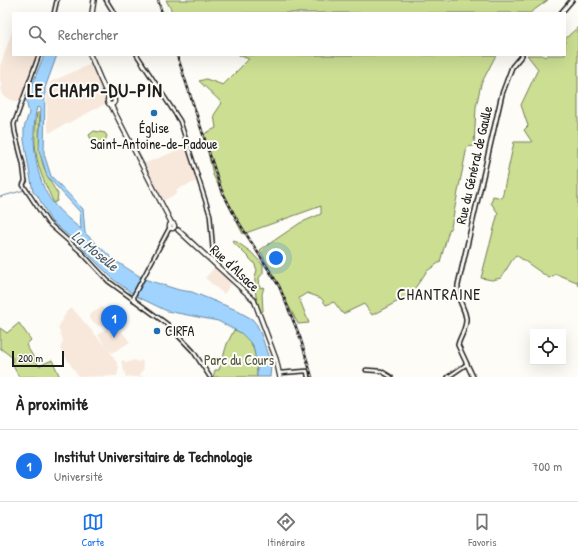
<!DOCTYPE html>
<html lang="fr">
<head>
<meta charset="utf-8">
<style>
	:root { --surface:#fff; --page:#f2f2f2; --text:#222; --muted:#767676; --line:#e0e0e0; --accent:#1a73e8 }
	body { margin:0; font-family:"Patrick Hand",sans-serif; background:var(--page); color:var(--text) }
	.controls { position:absolute; right:12px; bottom:12px; display:grid; overflow:hidden; border-radius:0px; box-shadow:0 4px 16px #0002 }
	.controls button { width:36px; height:36px; display:grid; place-items:center; padding:0; border:0; border-bottom:1px solid var(--line); background:var(--surface); color:var(--text); font:20px sans-serif }
	.scale { position:absolute; left:12px; bottom:10px; width:52px; box-sizing:border-box; padding-left:4px; border:2px solid #1c1c1c; border-top:0; font-size:11px; line-height:14px; white-space:nowrap; color:#1c1c1c; -webkit-text-stroke:3px #fdfcf7; paint-order:stroke }
	.you { position:absolute; left:276px; top:258px; width:14px; height:14px; margin:-10px; border:3px solid #fff; border-radius:50%; background:#1a73e8; box-shadow:0 0 0 6px #1a73e833 }
	.badge { display:grid; place-items:center; width:26px; height:26px; border-radius:50%; background:var(--accent); color:#fff; font-size:13px; font-weight:700 }
	.pin { position:absolute; translate:-50% -33px; filter:drop-shadow(0 1px 2px #0008) }
	.pin::after { content:''; position:absolute; top:21px; width:14px; height:12px; background:inherit; clip-path:polygon(0 0,100% 0,50% 100%) }
	.list { margin:0; padding:0; list-style:none }
	h2 { display:flex; justify-content:space-between; align-items:center; height:52px; margin:0; padding:0 16px; font-size:17px }
	h2 small { font-size:13px; font-weight:400; color:var(--muted) }
	.list li { display:grid; grid-template-columns:26px 1fr auto; gap:12px; align-items:center; box-sizing:border-box; height:72px; padding:0 16px; border-top:1px solid var(--line) }
	.list b { display:block; font-size:15px; white-space:nowrap }
	.list p { margin:0; font-size:13px; white-space:nowrap; color:var(--muted) }
	.list em { font-size:13px; font-style:normal; color:var(--muted) }
	.icon { flex:none; width:22px; height:22px; fill:none; stroke:currentColor; stroke-width:2; stroke-linecap:round; stroke-linejoin:round }
	.map { position:relative; flex:none; width:578px; height:377px; overflow:hidden }
	.search { position:absolute; background:var(--surface); box-shadow:0 4px 16px #0002; left:12px; right:12px; top:12px; height:44px; display:flex; align-items:center; gap:10px; box-sizing:border-box; padding:0 14px; border-radius:0px; color:var(--muted); font-size:15px }
	.sheet { height:124px; background:var(--surface) }
	nav { display:flex; justify-content:space-around; align-items:center; box-sizing:border-box; height:56px; border-top:1px solid var(--line); background:var(--surface); font-size:11px; color:var(--muted) }
	nav a { display:grid; justify-items:center; gap:2px }
	nav .on { color:var(--accent) }
	.map>svg:first-child { display:block }
	.built { fill:#f8e8dc }
	.green { fill:#cbde92; stroke:#747d57 }
	.water { fill:#a0d4fe; stroke:#6b8aa4; fill-rule:evenodd }
	.lines { fill:none; stroke-linecap:round; stroke-linejoin:round }
	.stream { stroke:#6b8aa4; stroke-width:1 }
	.tertiary-casing { stroke:#1c1c1c; stroke-width:5.5 }
	.secondary-casing { stroke:#1c1c1c; stroke-width:6 }
	.primary-casing { stroke:#1c1c1c; stroke-width:6 }
	.tertiary { stroke:#fdfcf7; stroke-width:2.5 }
	.secondary { stroke:#fdfcf7; stroke-width:3 }
	.primary { stroke:#fdfcf7; stroke-width:3.5 }
	.rail-casing { stroke:#1c1c1c; stroke-width:2.5 }
	.rail { stroke:#fdfcf7; stroke-width:1; stroke-dasharray:3; stroke-linecap:butt }
	.poi-dot { fill:#1f6fb2; stroke:#fdfcf7; stroke-width:1.5 }
	.labels { text-anchor:middle; stroke-width:4; stroke-linejoin:round; paint-order:stroke }
	.poi-label { font-size:14px; fill:#1c1c1c; stroke:#fdfcf7 }
	.street-label { font-size:14px; fill:#1c1c1c; stroke:#fdfcf7 }
	.park-label { font-size:14px; fill:#51563f; stroke:#fdfcf7 }
	.water-label { font-size:15px; font-style:italic; fill:#4a5c6b; stroke:#fdfcf7 }
	.quarter-label { font-size:16px; letter-spacing:1px; fill:#1c1c1c; stroke:#fdfcf7 }
	.district-label { font-size:18px; font-weight:bold; letter-spacing:1px; fill:#1c1c1c; stroke:#fdfcf7 }
</style>
</head>
<body>
<div class="map">
<svg width="578" height="377" viewBox="0 0 578 377">
	<rect width="100%" height="100%" fill="#fdfcf7"/>
	<filter id="ink" filterUnits="userSpaceOnUse"><feTurbulence type="fractalNoise" baseFrequency=".025" numOctaves="2"/><feDisplacementMap in="SourceGraphic" scale="8" xChannelSelector="R" yChannelSelector="G"/><feConvolveMatrix kernelMatrix="1 2 1 2 8 2 1 2 1" color-interpolation-filters="sRGB"/></filter>
	<g filter="url(#ink)">
		<g class="built">
			<path d="M13 29V55H37L19 103 3 96 1 88 2 83 0 81V66Z"/>
			<path d="M91 64 111 101 49 133 47 123V90L50 82Z"/>
			<path d="M187 147 199 180 176 190 178 193 163 201 145 163Z"/>
			<path d="M215 267 232 282 224 294 205 278Z"/>
			<path d="M102 307 112 319 103 326H98L89 318V315Z"/>
			<path d="M72 308 107 348 98 335 113 323H115L130 342 112 353 108 348 119 367 117 376 79 377 60 349 63 340 58 328 67 311Z"/>
			<path d="M124 360 126 363 134 360 138 362 142 360 144 369 142 370 140 376 146 377H129L134 375 126 377 121 361Z"/>
		</g>
		<g class="green">
			<path d="M166 0H548L530 13H173Z"/>
			<path d="M578 27V286L577 282 556 274 549 278 516 255 514 257 501 278 492 280 481 278 498 213 491 203 493 196 502 198 514 142H532L524 130 528 126 521 105 538 69 527 55H542L545 57 547 55H565V39Z"/>
			<path d="M238 55H496L481 84 476 107 474 146 467 147 451 227 449 230 440 262 427 271 410 295 372 315 364 304 343 314 334 302 326 305 321 298 307 293 299 298 309 323 298 324 260 250 300 223 321 214V206L243 234 213 175 204 134 216 128 214 115 222 103 199 81 206 79 223 85 249 59Z"/>
			<path d="M37 113H40C38 148 38 164 58 194L57 201 54 203C38 171 31 149 37 113Z"/>
			<path d="M94 131 105 133 107 136 104 143 99 144 93 143 89 135Z"/>
			<path d="M234 240 251 252 263 265V273L259 278 260 288 264 287 262 294 263 311 261 313C256 301 252 282 257 270L254 263 232 241Z"/>
			<path d="M19 323 31 340 26 345 39 366 52 360 60 377H19L12 364 13 358 0 348V328L7 333Z"/>
			<path d="M234 330C255 335 257 359 257 377H213L215 370H219L227 344Z"/>
		</g>
		<path class="water" d="M44 55H57L45 88 44 154 51 176 83 209 85 233 114 260 144 279 179 290 192 292 234 309 252 319 257 325 262 337 271 365 270 377H257V366L253 345 241 333 218 321 167 311 136 296 114 280 77 243 51 221 37 195 33 192 24 140V128L29 113 26 100ZM37 107 41 108 39 150 47 176 80 212 81 229C72 222 61 213 53 203 35 181 30 135 37 107Z"/>
		<g class="lines">
			<path class="stream" d="M0 197 28 189"/>
			<defs>
				<g id="tertiary">
					<path d="M106 0 114 13"/>
					<path d="M54 13 57 0"/>
					<path d="M137 55 180 121 210 215 214 263"/>
					<path d="M25 181 23 185 48 223 81 252 108 281 167 324 193 351 210 377"/>
					<path d="M25 181 23 164 15 132 14 124 39 55"/>
					<path d="M134 300V295L170 227"/>
					<path d="M366 370 381 371 391 377"/>
					<path d="M280 373 307 371 308 377"/>
					<path d="M448 377 467 364"/>
				</g>
				<g id="secondary">
					<path d="M561 13 572 0"/>
					<path d="M473 377 458 345C460 336 467 329 466 318 464 305 457 302 458 285L502 94 512 67 522 55"/>
				</g>
				<g id="primary">
					<path d="M92 13 94 0"/>
					<path d="M90 55 109 99"/>
					<circle cx="111" cy="101" r="3.5"/>
					<path d="M111 105 172 224"/>
					<circle cx="172" cy="226" r="2.5"/>
					<path d="M178 230 254 300 276 359 280 377"/>
				</g>
			</defs>
			<use href="#tertiary" class="tertiary-casing"/>
			<use href="#secondary" class="secondary-casing"/>
			<use href="#primary" class="primary-casing"/>
			<use href="#tertiary" class="tertiary"/>
			<use href="#secondary" class="secondary"/>
			<use href="#primary" class="primary"/>
			<defs>
				<g id="rail">
					<path d="M158 0 162 13"/>
					<path d="M177 55 221 189 236 218 279 286 300 337 312 377"/>
				</g>
			</defs>
			<use href="#rail" class="rail-casing"/>
			<use href="#rail" class="rail"/>
		</g>
	</g>
	<g class="poi-dot">
		<circle cx="154" cy="113" r="4"/>
		<circle cx="157" cy="331" r="4"/>
	</g>
	<g class="labels">
		<g class="poi-label">
			<text x="154" y="133">Église<tspan x="154" dy="16">Saint-Antoine-de-Padoue</tspan></text>
			<text x="165" y="336" text-anchor="start">CIRFA</text>
		</g>
		<g class="street-label">
			<text transform="translate(474 165) rotate(-77)" y="5">Rue du Général de Gaulle</text>
			<text transform="translate(235 268) rotate(43)" y="5">Rue d'Alsace</text>
		</g>
		<g class="park-label">
			<text x="239" y="365">Parc du Cours</text>
		</g>
		<g class="water-label">
			<text transform="translate(95 251) rotate(39)" y="5">La Moselle</text>
		</g>
		<g class="quarter-label">
			<text x="439" y="300">CHANTRAINE</text>
		</g>
		<g class="district-label">
			<text x="95" y="97">LE CHAMP-DU-PIN</text>
		</g>
	</g>
</svg>
<div class="controls">
<button><svg class="icon" aria-label="locate" viewBox="0 0 24 24"><circle cx="12" cy="12" r="6"/><path d="M12 2v4M12 18v4M2 12h4M18 12h4"/></svg></button>
</div>
<div class="scale">200 m</div>
<div class="you"></div>
<div class="pin badge" style="left:114px;top:338px">1</div>
<div class="search"><svg class="icon" aria-label="search" viewBox="0 0 24 24"><circle cx="10" cy="10" r="6"/><path d="M15 15l6 6"/></svg>Rechercher</div>
</div>
<section class="sheet">
<h2>À proximité<small></small></h2>
<ul class="list">
<li><span class="badge">1</span><div><b>Institut Universitaire de Technologie</b><p>Université</p></div><em>700 m</em></li>
</ul>
</section>
<nav>
<a class="on"><svg class="icon" aria-label="map" viewBox="0 0 24 24"><path d="M3 6l6-2 6 2 6-2v14l-6 2-6-2-6 2zM9 4v14M15 6v14"/></svg>Carte</a>
<a><svg class="icon" aria-label="directions" viewBox="0 0 24 24"><path d="M12 3l9 9-9 9-9-9zM9 14v-3h6M13 9l2 2-2 2"/></svg>Itinéraire</a>
<a><svg class="icon" aria-label="saved" viewBox="0 0 24 24"><path d="M7 4h10v16l-5-4-5 4z"/></svg>Favoris</a>
</nav>
</body>
</html>
